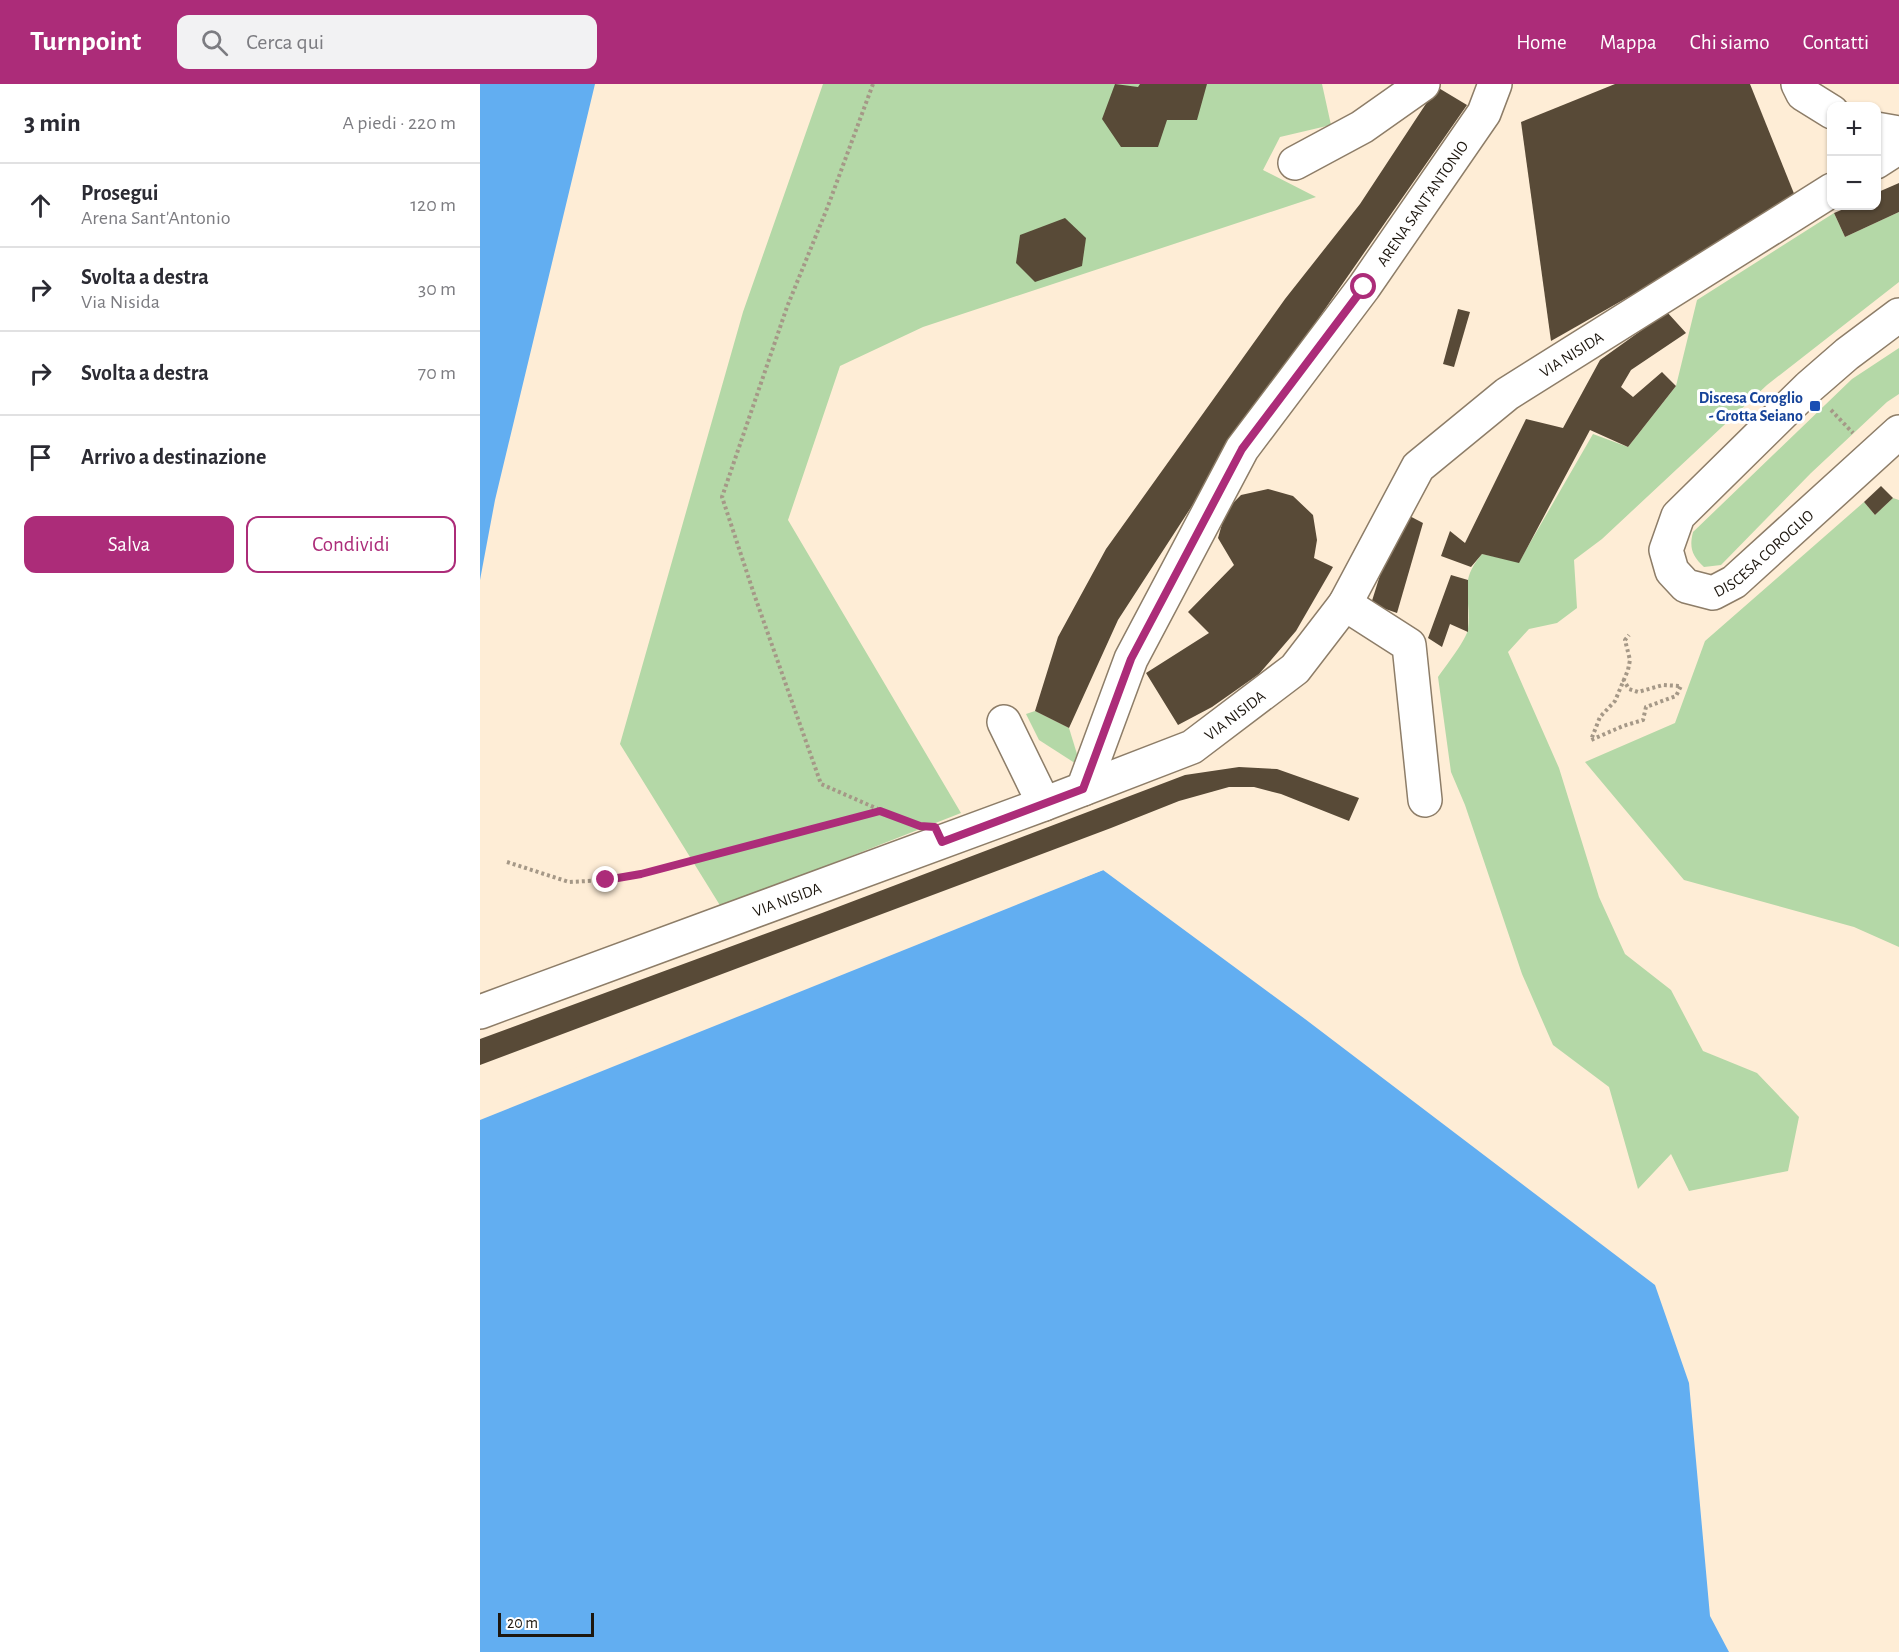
<!DOCTYPE html>
<html lang="it">
<head>
<meta charset="utf-8">
<style>
	:root { --surface:#fff; --page:#f2f2f3; --text:#2b2b33; --muted:#7c7c81; --line:#e1e1e2; --accent:#ac2c79 }
	body { margin:0; font-family:"Alegreya Sans",sans-serif; background:var(--page); color:var(--text) }
	.controls { position:absolute; right:18px; top:18px; display:grid; overflow:hidden; border-radius:12px; box-shadow:0 2px 4px #0004 }
	.controls button { width:54px; height:54px; display:grid; place-items:center; padding:0; border:0; border-bottom:2px solid var(--line); background:var(--surface); color:var(--text); font:30px sans-serif }
	.scale { position:absolute; left:18px; bottom:15px; width:96px; box-sizing:border-box; padding-left:6px; border:3px solid #1d170f; border-top:0; font-size:16px; line-height:21px; white-space:nowrap; color:#1d170f; -webkit-text-stroke:4px #fff; paint-order:stroke }
	.stop { position:absolute; width:18px; height:18px; margin:-14px; border:4px solid #ac2c79; border-radius:50%; background:#fff }
	.stop.end { background:#ac2c79; border-color:#fff; box-shadow:0 2px 6px #0008 }
	.list { margin:0; padding:0; list-style:none }
	h2 { display:flex; justify-content:space-between; align-items:center; height:78px; margin:0; padding:0 24px; font-size:26px }
	h2 small { font-size:20px; font-weight:400; color:var(--muted) }
	.list li { display:grid; grid-template-columns:39px 1fr auto; gap:18px; align-items:center; box-sizing:border-box; height:84px; padding:0 24px; border-top:2px solid var(--line) }
	.list b { display:block; font-size:22px; white-space:nowrap }
	.list p { margin:0; font-size:20px; white-space:nowrap; color:var(--muted) }
	.list em { font-size:20px; font-style:normal; color:var(--muted) }
	.actions { display:flex; gap:12px; padding:18px 24px }
	.actions a { flex:1; padding:14px 0; border:2px solid var(--accent); border-radius:12px; text-align:center; font-size:21px; color:var(--accent) }
	.actions .main { background:var(--accent); color:#fff }
	.icon { flex:none; width:33px; height:33px; fill:none; stroke:currentColor; stroke-width:2; stroke-linecap:round; stroke-linejoin:round }
	.map { position:relative; flex:none; width:1419px; height:1568px; overflow:hidden }
	header { display:flex; align-items:center; gap:36px; box-sizing:border-box; height:84px; padding:0 30px; background:var(--accent); color:#fff }
	header strong { font-size:28px }
	nav { display:flex; gap:33px; margin-inline-start:auto; font-size:21px }
	.search { width:420px; height:54px; background:var(--page); display:flex; align-items:center; gap:15px; box-sizing:border-box; padding:0 21px; border-radius:12px; color:var(--muted); font-size:22px }
	main { display:flex }
	aside { flex:1; background:var(--surface) }
	.map>svg:first-child { display:block }
	.green { fill:#b4d8a7 }
	.water { fill:#62aef1 }
	.pier { fill:#feedd6 }
	.building { fill:#584a37 }
	.lines { fill:none; stroke-linecap:round; stroke-linejoin:round }
	.minor-casing { stroke:#8d7d68; stroke-width:36 }
	.path { stroke:#a59887; stroke-width:4; stroke-dasharray:3 3; stroke-linecap:butt }
	.minor { stroke:#fff; stroke-width:33 }
	.route { stroke:#ac2c79; stroke-width:8 }
	.transit-dot { fill:#1a4fb4; stroke:#fff; stroke-width:2 }
	.labels { text-anchor:middle; stroke-width:6; stroke-linejoin:round; paint-order:stroke }
	.street-label { font-size:16px; fill:#1d170f; stroke:#fff }
	.transit-label { font-size:16px; font-weight:bold; fill:#164399; stroke:#fff; text-anchor:end }
</style>
</head>
<body>
<header>
<strong>Turnpoint</strong>
<div class="search"><svg class="icon" aria-label="search" viewBox="0 0 24 24"><circle cx="10" cy="10" r="6"/><path d="M15 15l6 6"/></svg>Cerca qui</div>
<nav><a>Home</a><a>Mappa</a><a>Chi siamo</a><a>Contatti</a></nav>
</header>
<main>
<aside>
<h2>3 min<small>A piedi · 220 m</small></h2>
<ul class="list">
<li><svg class="icon" aria-label="ahead" viewBox="0 0 24 24"><path d="M12 20V5M6 11l6-6 6 6"/></svg><div><b>Prosegui</b><p>Arena Sant'Antonio</p></div><em>120 m</em></li>
<li><svg class="icon" aria-label="right" viewBox="0 0 24 24"><path d="M7 20v-9h11M14 6l5 5-5 5"/></svg><div><b>Svolta a destra</b><p>Via Nisida</p></div><em>30 m</em></li>
<li><svg class="icon" aria-label="right" viewBox="0 0 24 24"><path d="M7 20v-9h11M14 6l5 5-5 5"/></svg><div><b>Svolta a destra</b></div><em>70 m</em></li>
<li><svg class="icon" aria-label="arrive" viewBox="0 0 24 24"><path d="M6 21V4h12l-3 4 3 4H6"/></svg><div><b>Arrivo a destinazione</b></div></li>
</ul>
<div class="actions"><a class="main">Salva</a><a>Condividi</a></div>
</aside>
<div class="map">
<svg width="1419" height="1568" viewBox="0 0 1419 1568">
	<rect width="100%" height="100%" fill="#feedd6"/>
	<g class="green">
		<path d="M343 0H842L851 41 800 53 783 86 836 113 443 243 360 282 308 436 481 729 241 823 140 660 263 228Z"/>
		<path d="M1419 128V198L1287 301 1122 455 1094 476 1097 524 1077 539 1049 545 1028 568 1079 684 1119 813 1145 870 1191 906 1223 967 1277 989 1319 1033 1308 1087 1209 1107 1191 1070 1158 1105 1129 1003 1073 961 1042 890 985 721 971 688 958 593C965 583 987 555 988 545 992 513 977 499 1002 470L1039 478 1113 350 1148 363 1196 302 1217 216 1354 129 1365 153Z"/>
		<path d="M1419 264V310L1407 318 1331 389 1241 481 1224 483C1212 472 1209 464 1213 448L1372 295Z"/>
		<path d="M1413 414 1419 416V863L1374 843 1204 796 1105 678 1195 639 1225 557 1384 418 1395 431Z"/>
		<path d="M555 627 589 644 601 683 559 656 546 630Z"/>
	</g>
	<g class="water">
		<path d="M0 0H115L15 416 0 496Z"/>
		<path d="M623 786 825 935 1175 1201 1209 1299 1230 1532 1249 1568H0V1023Z"/>
	</g>
	<path class="pier" d="M622 784 626 785 0 1036V1020Z"/>
	<g class="building">
		<path d="M635 0 658 3 660 0H727L717 36H687L678 63H641L622 35Z"/>
		<path d="M1135 0H1270L1317 117 1071 257 1041 38Z"/>
		<path d="M957 3 987 21 767 337 638 536 589 644 555 627 578 553 626 465 805 215 880 120Z"/>
		<path d="M1419 99V128L1365 153 1354 129 1371 122H1396V109Z"/>
		<path d="M585 134 606 154 602 182 555 198 536 179 540 151Z"/>
		<path d="M978 225 990 228 974 283 963 280Z"/>
		<path d="M1187 228 1206 249 1151 286 1141 303 1153 313 1182 288 1196 302 1148 363 1110 346 1039 479 1002 470 991 483 961 472 970 447 985 459 1046 335 1083 344 1120 276Z"/>
		<path d="M1401 402 1413 414 1395 431 1384 418Z"/>
		<path d="M788 405 813 412 833 431 837 456 834 474 853 483 816 547 779 590 732 623 698 641 666 589 729 549 708 528 754 481 738 454 746 426 761 411Z"/>
		<path d="M920 427 943 439 917 529 891 520Z"/>
		<path d="M971 491 988 496V548L970 540 962 563 948 554Z"/>
		<path d="M759 683 797 685 879 714 869 737 801 710 774 703H749L699 717 631 744 0 981V955L342 829 705 691Z"/>
	</g>
	<g class="lines">
		<defs>
			<g id="minor">
				<path d="M1318 0 1323 10 1352 28"/>
				<path d="M1396 45 1419 49"/>
				<path d="M1396 78 1419 63"/>
				<path d="M815 79 882 43 943 0"/>
				<path id="s1" d="M1419 231 1367 270 1329 303 1198 432 1186 466 1192 487 1206 502 1233 509 1254 498 1419 348"/>
				<path d="M865 520 929 561 945 716"/>
				<path d="M524 638 564 720"/>
				<path id="s2" d="M603 705 651 575 762 365 884 203 1004 29 1015 0"/>
				<path id="s3" d="M0 928 564 720 712 663 815 585 865 520 938 383 1027 310 1352 106"/>
			</g>
		</defs>
		<use href="#minor" class="minor-casing"/>
		<g class="path">
			<path d="M393 0 348 122 307 223 242 413 274 510 341 700 423 736"/>
			<path d="M1351 326 1373 349"/>
			<path d="M1143 595 1149 605 1158 608 1183 601 1201 602 1196 612 1166 623 1163 636 1143 642 1111 656 1120 633 1135 617 1148 586 1150 576 1145 556 1149 551"/>
			<path d="M27 778 89 798 126 796 161 790 400 727"/>
		</g>
		<use href="#minor" class="minor"/>
	</g>
	<g class="lines">
		<path class="route" d="M126 796 161 790 400 727 440 742 455 743 462 758 603 705 651 575 762 365 884 203"/>
	</g>
	<rect class="transit-dot" x="1329" y="316" width="12" height="12" rx="3"/>
	<g class="labels">
		<g class="street-label">
			<text dy="6" stroke="none"><textPath href="#s2" startOffset="681">ARENA SANT'ANTONIO</textPath></text>
			<text dy="6" stroke="none"><textPath href="#s3" startOffset="1317">VIA NISIDA</textPath></text>
			<text dy="6" stroke="none"><textPath href="#s1" startOffset="470">DISCESA COROGLIO</textPath></text>
			<text dy="6" stroke="none"><textPath href="#s3" startOffset="813">VIA NISIDA</textPath></text>
			<text dy="6" stroke="none"><textPath href="#s3" startOffset="327">VIA NISIDA</textPath></text>
		</g>
		<g class="transit-label">
			<text x="1323" y="319">Discesa Coroglio<tspan x="1323" dy="18">- Grotta Seiano</tspan></text>
		</g>
	</g>
</svg>
<div class="controls">
<button>+</button>
<button>−</button>
</div>
<div class="scale">20 m</div>
<div class="stop" style="left:884px;top:203px"></div>
<div class="stop end" style="left:126px;top:796px"></div>
</div>
</main>
</body>
</html>
